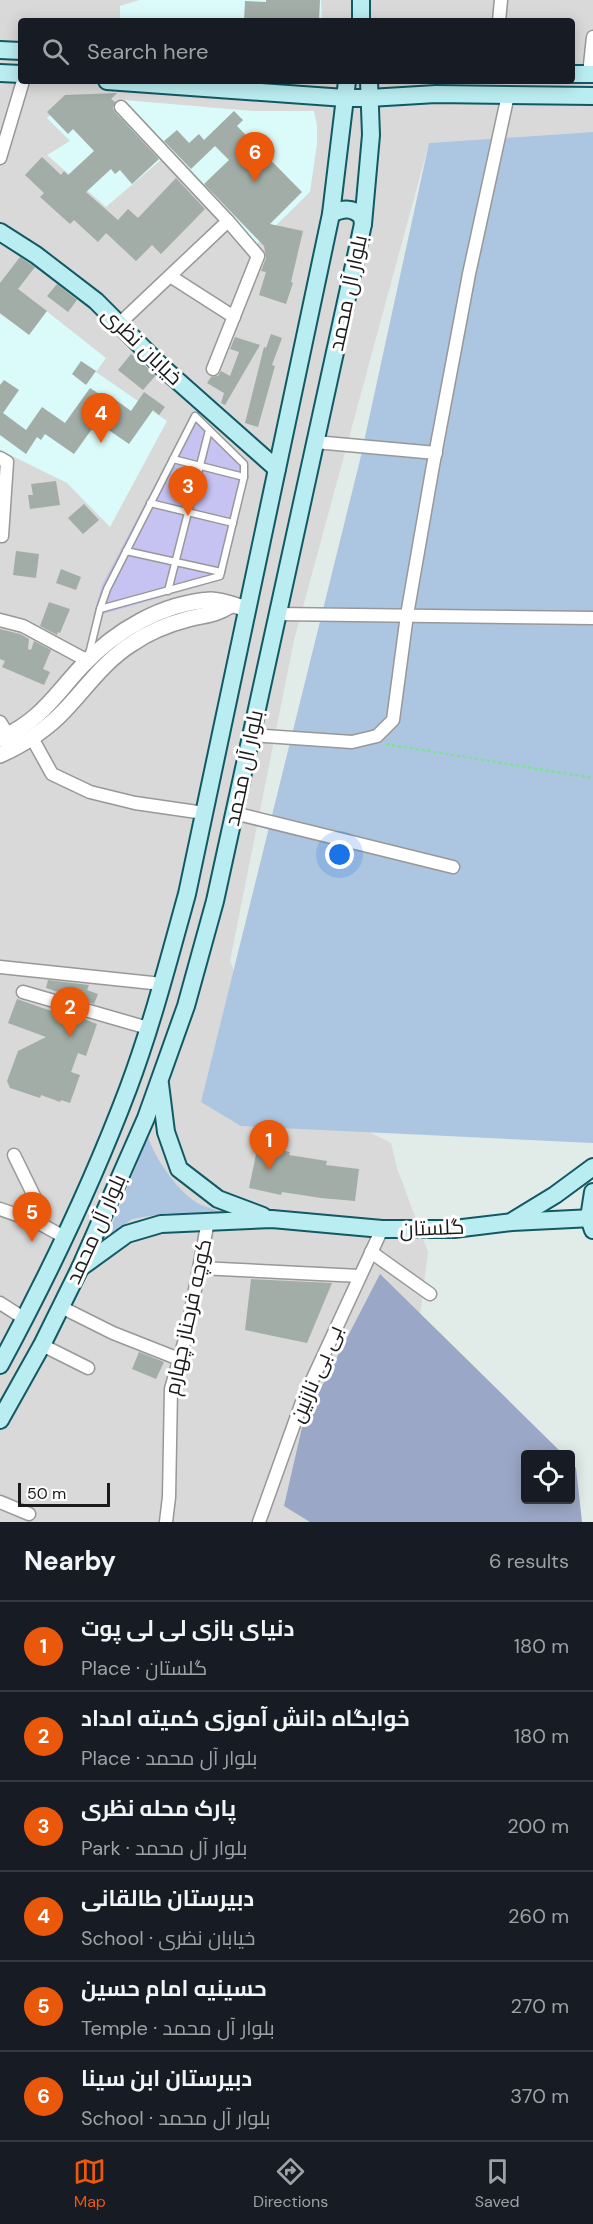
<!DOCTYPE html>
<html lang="en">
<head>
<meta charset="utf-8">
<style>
	:root { --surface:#171b24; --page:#242831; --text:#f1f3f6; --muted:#9ea1a6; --line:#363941; --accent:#ea580c }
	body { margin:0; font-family:"DM Sans",Cairo,sans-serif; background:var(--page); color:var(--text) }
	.controls { position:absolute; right:18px; bottom:18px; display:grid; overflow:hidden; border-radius:6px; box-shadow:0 3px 15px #0003 }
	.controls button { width:54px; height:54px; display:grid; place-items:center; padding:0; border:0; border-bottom:2px solid var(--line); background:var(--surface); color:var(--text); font:30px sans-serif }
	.scale { position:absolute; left:18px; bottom:15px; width:92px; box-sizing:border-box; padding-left:6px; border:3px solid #1b1b1b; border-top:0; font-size:16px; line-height:21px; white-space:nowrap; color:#1b1b1b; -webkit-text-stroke:4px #fff; paint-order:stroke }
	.you { position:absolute; left:340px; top:855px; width:21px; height:21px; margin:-15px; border:4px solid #fff; border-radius:50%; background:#1a73e8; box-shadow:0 0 0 9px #1a73e833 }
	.badge { display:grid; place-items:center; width:39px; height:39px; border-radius:50%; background:var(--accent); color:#fff; font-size:20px; font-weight:700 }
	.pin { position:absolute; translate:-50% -50px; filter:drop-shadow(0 2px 3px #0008) }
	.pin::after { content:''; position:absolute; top:32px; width:21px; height:18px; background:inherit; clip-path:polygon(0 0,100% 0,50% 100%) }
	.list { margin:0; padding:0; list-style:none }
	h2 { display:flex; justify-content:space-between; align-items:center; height:78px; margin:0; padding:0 24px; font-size:26px }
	h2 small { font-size:20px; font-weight:400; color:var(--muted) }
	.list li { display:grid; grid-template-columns:39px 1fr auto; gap:18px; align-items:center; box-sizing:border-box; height:90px; padding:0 24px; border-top:2px solid var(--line) }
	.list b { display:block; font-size:22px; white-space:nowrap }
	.list p { margin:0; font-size:20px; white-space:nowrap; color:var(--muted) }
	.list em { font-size:20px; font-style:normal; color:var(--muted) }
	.icon { flex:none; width:33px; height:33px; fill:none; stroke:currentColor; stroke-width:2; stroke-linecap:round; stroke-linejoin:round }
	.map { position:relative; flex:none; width:593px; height:1522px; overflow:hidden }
	.search { position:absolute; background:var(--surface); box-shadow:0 3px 15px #0003; left:18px; right:18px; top:18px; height:66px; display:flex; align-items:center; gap:15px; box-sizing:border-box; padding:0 21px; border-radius:6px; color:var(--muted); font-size:22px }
	.sheet { height:618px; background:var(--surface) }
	nav { display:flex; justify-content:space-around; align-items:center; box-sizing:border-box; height:84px; border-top:2px solid var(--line); background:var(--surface); font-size:16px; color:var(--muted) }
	nav a { display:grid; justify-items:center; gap:3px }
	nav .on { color:var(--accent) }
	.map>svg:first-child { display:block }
	.residential { fill:#d8d9d8; fill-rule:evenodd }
	.education { fill:#dbfafa }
	.grass { fill:#acc5e0 }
	.forest { fill:#9ba7c6 }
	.park { fill:#c6c2f2 }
	.building { fill:#a1ada6 }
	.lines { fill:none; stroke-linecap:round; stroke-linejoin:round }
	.service-casing { stroke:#989898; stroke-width:9 }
	.minor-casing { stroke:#989898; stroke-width:15 }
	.tertiary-casing { stroke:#989898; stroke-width:18 }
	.secondary-casing { stroke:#115963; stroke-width:20 }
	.path { stroke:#75e882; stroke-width:2; stroke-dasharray:3 3; stroke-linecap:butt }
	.service { stroke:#fff; stroke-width:6 }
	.minor { stroke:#fff; stroke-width:12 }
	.tertiary { stroke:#fff; stroke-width:15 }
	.secondary { stroke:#baedf1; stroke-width:16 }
	.labels { text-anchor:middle; stroke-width:6; stroke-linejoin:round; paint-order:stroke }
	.street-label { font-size:21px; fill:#1b1b1b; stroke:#fff }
</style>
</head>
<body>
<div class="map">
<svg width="593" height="1522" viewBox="0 0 593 1522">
	<rect width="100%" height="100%" fill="#e1ebe8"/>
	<path class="residential" d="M0 0H593V132L429 143 294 640 230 961 278 1085 391 1143 397 1168 428 1252 417 1339 414 1522H0ZM21 21H572V81H21Z"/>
	<g class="education">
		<path d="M139 0H321L322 21H120V6Z"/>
		<path d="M68 98H106L162 159 106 207 47 155 70 141 47 118Z"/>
		<path d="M124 100 253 111H314L317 125V144L310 192 257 244Z"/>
		<path d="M30 298 106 358 96 372 167 421 110 527 67 483 0 450V314L12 322Z"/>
	</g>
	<g class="grass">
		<path d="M593 132V1143L241 1126 201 1102 360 460 429 143Z"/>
		<path d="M148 1137C155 1159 180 1195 201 1205 208 1208 217 1210 224 1213H167L132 1219 107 1237Z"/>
	</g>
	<path class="forest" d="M380 1274 563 1454H526V1500H570L571 1462 576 1468 582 1522H310L284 1506 303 1423Z"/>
	<path class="park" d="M194 410 246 461 248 473 224 579 93 617 102 585Z"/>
	<g class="building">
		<path d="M266 0H320L319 21H244L245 1 266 2Z"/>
		<path d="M117 93 111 99 115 102 113 108 115 112 159 159 132 184 120 170 115 174 111 169 86 192 118 220 128 209 138 218 176 178 205 209 161 254 152 245 136 261 106 233 98 242 74 220 70 224 40 197 44 193 25 175 42 157 61 175 64 171 68 175 94 151 73 129 68 134 47 112 65 95Z"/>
		<path d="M234 111 243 120 237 126 302 192 270 224 303 231 291 282 293 283 286 304 259 295 266 272 261 271 266 258 264 246 204 184 229 160 215 146 191 169 164 141 177 130 189 143 199 134 204 140Z"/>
		<path d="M20 257 35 267 18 289 47 311 29 335 0 313V283Z"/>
		<path d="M57 284 77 300 68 312 47 296Z"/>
		<path d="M271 334 282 338 272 365 275 366 258 427 245 423 264 347 266 348Z"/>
		<path d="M235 337 260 345 225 405 221 403 224 393 207 383 211 377 218 376 221 371 230 376 239 352 230 349Z"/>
		<path d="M131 354 156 375 143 390 118 370Z"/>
		<path d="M81 361 96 371 86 385 72 374Z"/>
		<path d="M4 380 19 390 3 413 26 430 42 407 65 423 90 388 107 399 109 395 131 411 144 392 165 407 159 415 153 410 129 444 97 422 74 454 45 434 41 440 37 437 26 454 0 435V385Z"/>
		<path d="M56 481 60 505 30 509 28 495H33L31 484Z"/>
		<path d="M84 504 99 520 83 534 68 518Z"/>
		<path d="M16 551 39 554 36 578 13 575Z"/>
		<path d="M61 569 81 577 76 590 56 583Z"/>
		<path d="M49 602 70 609 60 633 58 632 57 635 40 626Z"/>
		<path d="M0 629 20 634 29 639 28 649 31 650 34 641 51 650 43 669 50 672 44 685 2 667 5 661 0 659Z"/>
		<path d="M48 980 89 985 87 990 98 994 94 1004 46 988Z"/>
		<path d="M17 999 77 1020 79 1017 97 1024 86 1056 78 1053 71 1072 80 1075 70 1103 61 1100 60 1102 41 1095 40 1098 10 1088 7 1081 18 1051 46 1037 8 1023Z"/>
		<path d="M258 1145 290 1152 289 1155 327 1161 326 1165 359 1169 355 1201 321 1198 282 1192 281 1195 249 1188Z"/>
		<path d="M251 1279 332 1283 307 1343 245 1330Z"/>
		<path d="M139 1352 164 1362 156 1379 132 1369Z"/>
	</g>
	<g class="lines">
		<defs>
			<g id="service">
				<path d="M195 416 244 464V477L220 576 100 609 107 589Z"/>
				<path d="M173 459 244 477"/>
				<path d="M150 503 233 523"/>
				<path d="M126 551 221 572"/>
				<path d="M168 591 209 430"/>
				<path d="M89 654 100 609"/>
			</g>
			<g id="minor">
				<path d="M499 21 501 0"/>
				<path d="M589 74 593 37"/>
				<path d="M0 158 23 81"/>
				<path d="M170 276 234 317"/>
				<path d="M119 324 228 221 121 107"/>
				<path d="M213 369 258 256 228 221"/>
				<path d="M315 442 436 453"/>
				<path d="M0 458 7 462 2 536"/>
				<path d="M277 614 593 618"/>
				<path d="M0 620 23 626 88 661"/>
				<path d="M0 722 8 735"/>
				<path d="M251 735 352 742 377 736 393 720 407 615 432 471 469 274 508 95"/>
				<path d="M32 738 52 774 90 792 135 803 204 813"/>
				<path d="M234 813 453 867"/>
				<path d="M0 967 162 984"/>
				<path d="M23 992 148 1028"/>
				<path d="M14 1155 37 1202V1222"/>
				<path d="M0 1209 37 1222 66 1238"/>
				<path d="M371 1252 430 1294"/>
				<path d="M200 1268 360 1276"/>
				<path d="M0 1303 25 1319"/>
				<path d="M61 1307 113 1333 179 1359"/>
				<path d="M42 1345 88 1368"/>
				<path d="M0 1502 29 1514"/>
				<path d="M166 1522 169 1497 171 1389 187 1332 208 1221"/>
				<path d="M259 1522 302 1402 382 1229"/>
			</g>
			<g id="tertiary">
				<path d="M0 739C42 719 53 697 82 666 115 631 162 603 211 600 222 600 236 606 247 609"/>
				<path d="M0 755C24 744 46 730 64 711 87 687 104 661 133 643 149 632 169 624 188 619 207 614 213 616 231 605"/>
			</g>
			<g id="secondary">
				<path d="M361 21V0"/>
				<path d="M0 50 21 51"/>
				<path d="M0 73 21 74"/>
				<path d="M572 74H593"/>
				<path d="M107 81 345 98H369L436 94 593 96"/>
				<path d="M331 214C343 208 353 207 362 217L363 224"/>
				<path d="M0 232 36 255 96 301 162 367 277 469"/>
				<path d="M160 1084 166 1132 179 1169 218 1199 263 1216"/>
				<path d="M593 1192 589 1218 593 1230"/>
				<path d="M514 1220 555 1195 593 1167"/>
				<path d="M80 1268 127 1234 161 1224 272 1219 382 1229H454L512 1222 593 1218"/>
				<path d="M0 1365C48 1276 92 1184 128 1089 152 1025 169 959 187 894L331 214 347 81"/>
				<path d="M0 1420 42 1345 80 1268 146 1118 186 1006 215 901 363 224 371 135 369 81"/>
			</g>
		</defs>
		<use href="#service" class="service-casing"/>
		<use href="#minor" class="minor-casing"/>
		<use href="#tertiary" class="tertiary-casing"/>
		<use href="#secondary" class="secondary-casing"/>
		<path class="path" d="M386 744 593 778"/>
		<use href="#service" class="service"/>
		<use href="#minor" class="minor"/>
		<use href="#tertiary" class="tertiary"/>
		<use href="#secondary" class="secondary"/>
	</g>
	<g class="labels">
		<g class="street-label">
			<text transform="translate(348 293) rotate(-78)" y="7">بلوار آل محمد</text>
			<text transform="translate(142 346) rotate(44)" y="7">خیابان نظری</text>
			<text transform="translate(244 768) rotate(-78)" y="7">بلوار آل محمد</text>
			<text transform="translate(432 1228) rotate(-2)" y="7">گلستان</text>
			<text transform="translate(96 1229) rotate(-66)" y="7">بلوار آل محمد</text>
			<text transform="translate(188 1317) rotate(-78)" y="7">کوچه فرحناز چهارم</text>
			<text transform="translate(316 1374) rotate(-67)" y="7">بی بی نازنین</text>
		</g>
	</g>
</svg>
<div class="controls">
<button><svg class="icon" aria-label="locate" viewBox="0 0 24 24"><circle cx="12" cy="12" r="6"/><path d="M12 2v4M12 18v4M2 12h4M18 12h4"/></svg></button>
</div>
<div class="scale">50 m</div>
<div class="you"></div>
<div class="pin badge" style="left:269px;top:1170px">1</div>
<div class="pin badge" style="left:70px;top:1037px">2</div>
<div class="pin badge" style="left:188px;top:516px">3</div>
<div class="pin badge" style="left:101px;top:443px">4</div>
<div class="pin badge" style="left:32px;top:1242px">5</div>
<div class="pin badge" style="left:255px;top:182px">6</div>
<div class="search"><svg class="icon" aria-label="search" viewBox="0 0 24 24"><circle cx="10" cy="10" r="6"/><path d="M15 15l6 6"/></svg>Search here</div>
</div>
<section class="sheet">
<h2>Nearby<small>6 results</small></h2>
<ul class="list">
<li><span class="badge">1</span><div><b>دنیای بازی لی لی پوت</b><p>Place · گلستان</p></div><em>180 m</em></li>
<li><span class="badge">2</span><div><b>خوابگاه دانش آموزی کمیته امداد</b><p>Place · بلوار آل محمد</p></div><em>180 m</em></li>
<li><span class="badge">3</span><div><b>پارک محله نظری</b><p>Park · بلوار آل محمد</p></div><em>200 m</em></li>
<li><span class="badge">4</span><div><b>دبیرستان طالقانی</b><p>School · خیابان نظری</p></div><em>260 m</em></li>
<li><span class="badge">5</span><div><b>حسینیه امام حسین</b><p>Temple · بلوار آل محمد</p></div><em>270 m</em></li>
<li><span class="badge">6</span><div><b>دبیرستان ابن سینا</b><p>School · بلوار آل محمد</p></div><em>370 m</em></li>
</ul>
</section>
<nav>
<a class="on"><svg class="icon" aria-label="map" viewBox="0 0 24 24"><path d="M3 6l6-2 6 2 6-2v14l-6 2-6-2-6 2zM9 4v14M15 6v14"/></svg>Map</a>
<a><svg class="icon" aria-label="directions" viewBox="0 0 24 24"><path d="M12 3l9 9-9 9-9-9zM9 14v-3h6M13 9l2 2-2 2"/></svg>Directions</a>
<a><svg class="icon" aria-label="saved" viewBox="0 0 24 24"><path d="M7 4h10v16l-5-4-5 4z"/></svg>Saved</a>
</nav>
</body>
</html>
